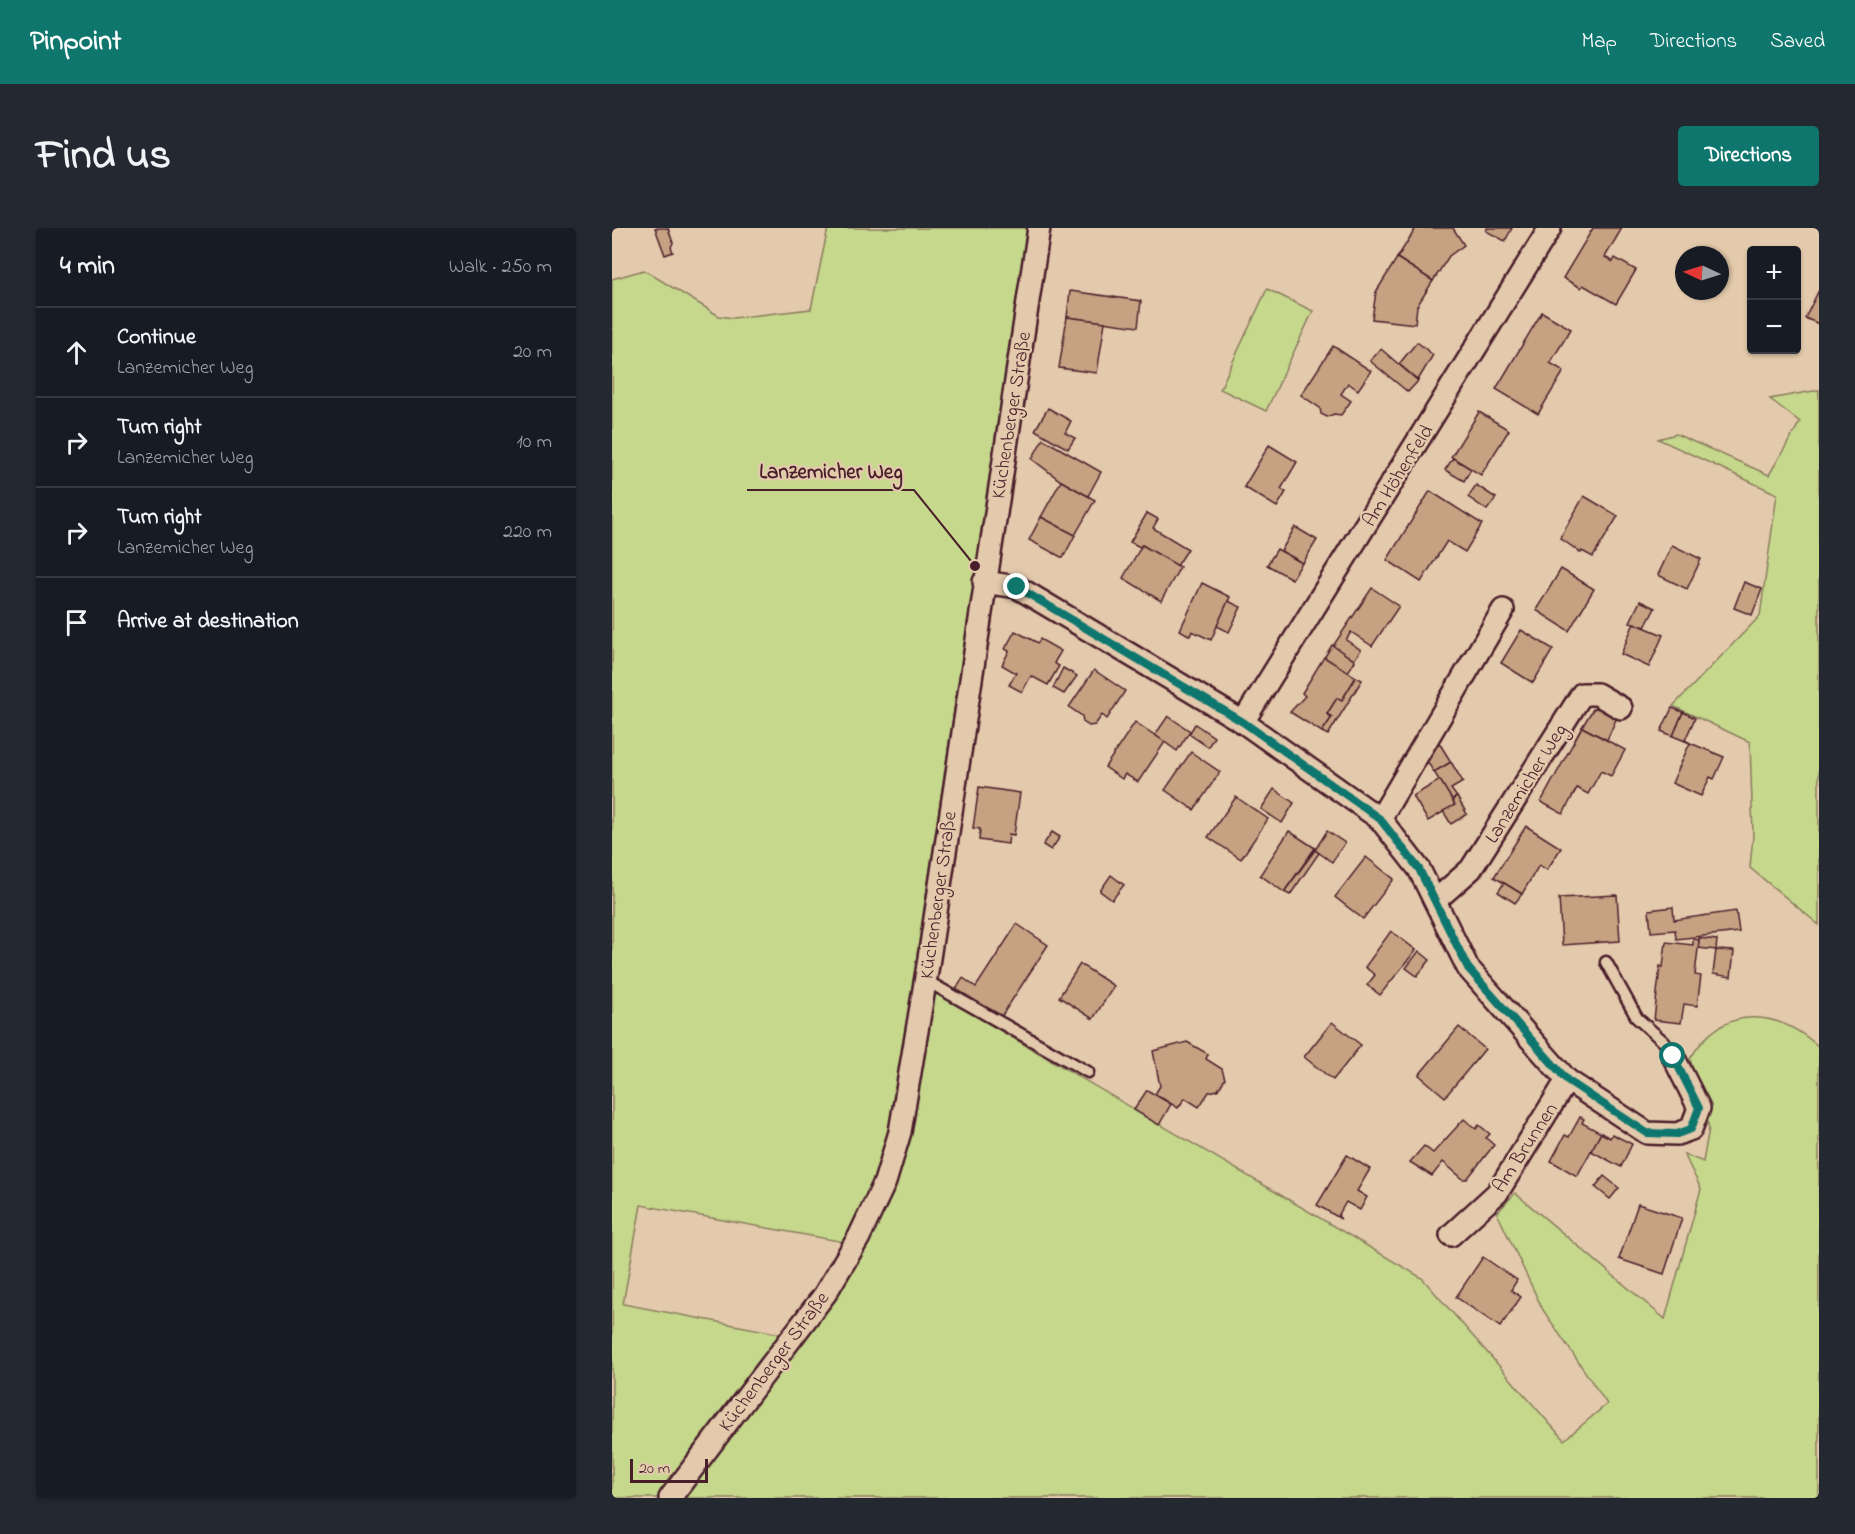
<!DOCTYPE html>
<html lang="en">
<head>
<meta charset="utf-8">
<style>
	:root { --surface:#171b24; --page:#242831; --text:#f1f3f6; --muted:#9ea1a6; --line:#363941; --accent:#0f766e }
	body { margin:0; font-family:"Indie Flower",sans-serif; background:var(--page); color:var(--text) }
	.controls { position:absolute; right:18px; top:18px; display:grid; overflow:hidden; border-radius:6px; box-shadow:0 2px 4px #0004 }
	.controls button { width:54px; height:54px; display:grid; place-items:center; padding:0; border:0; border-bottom:2px solid var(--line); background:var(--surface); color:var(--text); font:30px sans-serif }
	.compass { position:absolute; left:1063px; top:18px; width:54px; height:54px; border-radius:50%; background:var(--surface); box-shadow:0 2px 4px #0004; rotate:274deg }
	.scale { position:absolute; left:18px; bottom:15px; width:78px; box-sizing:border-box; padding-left:6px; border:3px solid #4a1f2b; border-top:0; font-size:16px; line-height:21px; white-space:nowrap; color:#4a1f2b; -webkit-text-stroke:4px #e4caac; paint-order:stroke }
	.stop { position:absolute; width:18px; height:18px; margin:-14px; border:4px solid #0f766e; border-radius:50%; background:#fff }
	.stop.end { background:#0f766e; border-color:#fff; box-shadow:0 2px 6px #0008 }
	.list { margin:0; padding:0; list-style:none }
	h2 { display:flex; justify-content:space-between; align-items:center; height:78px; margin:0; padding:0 24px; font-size:26px }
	h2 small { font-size:20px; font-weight:400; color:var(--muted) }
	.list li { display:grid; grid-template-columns:39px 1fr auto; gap:18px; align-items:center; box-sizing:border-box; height:90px; padding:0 24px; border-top:2px solid var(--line) }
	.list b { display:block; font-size:22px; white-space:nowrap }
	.list p { margin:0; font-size:20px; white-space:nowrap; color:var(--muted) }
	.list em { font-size:20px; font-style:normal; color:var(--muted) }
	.icon { flex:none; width:33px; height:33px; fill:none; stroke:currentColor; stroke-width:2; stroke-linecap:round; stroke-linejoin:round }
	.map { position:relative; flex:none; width:1207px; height:1270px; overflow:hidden; border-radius:6px }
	header { display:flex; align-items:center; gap:36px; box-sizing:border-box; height:84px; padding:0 30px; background:var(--accent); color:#fff }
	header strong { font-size:28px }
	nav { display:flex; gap:33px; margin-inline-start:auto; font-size:21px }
	.intro { display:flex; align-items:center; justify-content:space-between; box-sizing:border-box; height:144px; padding:0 36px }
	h1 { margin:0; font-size:42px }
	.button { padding:15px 27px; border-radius:6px; background:var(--accent); color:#fff; font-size:21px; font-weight:700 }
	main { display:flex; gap:36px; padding:0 36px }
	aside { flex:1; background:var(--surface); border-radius:6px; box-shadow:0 2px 4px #0004 }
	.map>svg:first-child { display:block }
	.green { fill:#c5d88c; stroke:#887c5c; stroke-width:1.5 }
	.building { fill:#c6a282; stroke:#4a1f2b; stroke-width:1.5 }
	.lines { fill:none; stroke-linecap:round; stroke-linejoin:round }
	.lane-casing { stroke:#4a1f2b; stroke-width:15 }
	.street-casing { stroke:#4a1f2b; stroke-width:26 }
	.lane { stroke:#e4caac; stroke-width:10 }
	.street { stroke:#e4caac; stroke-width:21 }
	.route { stroke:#0f766e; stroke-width:8 }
	.labels { text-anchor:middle; stroke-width:4.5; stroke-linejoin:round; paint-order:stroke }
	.street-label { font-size:20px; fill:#4a1f2b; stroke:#e4caac }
	.leader { fill:none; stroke:#4a1f2b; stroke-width:2 }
	.callout-dot { fill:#4a1f2b; stroke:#e4caac; stroke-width:2 }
	.callout-label { font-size:21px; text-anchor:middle; font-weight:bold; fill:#4a1f2b; stroke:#e4caac; stroke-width:4.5; stroke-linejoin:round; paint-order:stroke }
</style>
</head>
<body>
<header>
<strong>Pinpoint</strong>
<nav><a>Map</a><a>Directions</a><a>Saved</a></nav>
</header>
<div class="intro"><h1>Find us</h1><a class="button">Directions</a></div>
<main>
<aside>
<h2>4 min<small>Walk · 250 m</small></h2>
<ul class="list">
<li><svg class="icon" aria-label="ahead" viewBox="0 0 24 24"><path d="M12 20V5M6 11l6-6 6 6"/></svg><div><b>Continue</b><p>Lanzemicher Weg</p></div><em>20 m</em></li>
<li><svg class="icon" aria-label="right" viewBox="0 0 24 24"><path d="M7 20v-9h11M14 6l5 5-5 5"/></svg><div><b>Turn right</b><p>Lanzemicher Weg</p></div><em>10 m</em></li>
<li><svg class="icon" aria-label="right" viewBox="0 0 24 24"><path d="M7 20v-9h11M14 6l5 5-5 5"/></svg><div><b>Turn right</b><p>Lanzemicher Weg</p></div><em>220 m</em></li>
<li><svg class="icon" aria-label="arrive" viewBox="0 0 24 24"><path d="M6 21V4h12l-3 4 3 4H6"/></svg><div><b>Arrive at destination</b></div></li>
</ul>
</aside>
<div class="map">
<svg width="1207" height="1270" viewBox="0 0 1207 1270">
	<rect width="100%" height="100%" fill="#e4caac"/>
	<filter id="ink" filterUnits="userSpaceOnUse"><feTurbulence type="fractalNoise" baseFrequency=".0167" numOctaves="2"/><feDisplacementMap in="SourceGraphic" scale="12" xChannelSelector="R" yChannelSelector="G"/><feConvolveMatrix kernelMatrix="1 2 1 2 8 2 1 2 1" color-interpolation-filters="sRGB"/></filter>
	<g filter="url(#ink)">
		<g class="green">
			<path d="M216 0H415L277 913 258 963 232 1014 29 977 11 1076 169 1106 46 1270H0V51L32 42 107 88 121 90 199 81Z"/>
			<path d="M655 61 701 83 654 183 608 161Z"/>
			<path d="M1207 162V697L1138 640 1141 607 1138 514 1061 478 1148 388 1165 266 1046 211 1064 206 1157 247 1188 194 1158 171Z"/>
			<path d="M319 762 810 1050 952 1212 995 1176 931 1082 885 985 903 965 1053 1091 1089 961 1072 926 1091 934 1097 900 1078 831C1110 776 1164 780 1207 819V1270H71L249 1022Z"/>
		</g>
		<g class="building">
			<path d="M43 0H56L61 15 59 19 61 24 53 27Z"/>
			<path d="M804 0H841L852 17 837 28 821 53 785 30Z"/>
			<path d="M875 0H900L893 13 874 3Z"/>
			<path d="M981 0H1010L993 29 1001 34 1003 30 1024 42 1004 76 971 57 969 60 951 50Z"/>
			<path d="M785 30 821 53 805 78 803 96 760 91 764 64Z"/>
			<path d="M1207 62V96L1193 90Z"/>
			<path d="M458 63 529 73 526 99 455 89Z"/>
			<path d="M930 84 959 101 938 135 952 143 926 186 884 161Z"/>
			<path d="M455 89 493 94 485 145 447 140Z"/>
			<path d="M805 114 821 127 806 152 787 136Z"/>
			<path d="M721 118 759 143 746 162 736 155 729 166 739 173 729 187 722 186 715 189 709 186 708 180 689 167Z"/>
			<path d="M769 121 806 153 796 164 758 133Z"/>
			<path d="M436 180 459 193 453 205 463 210 456 221 423 202Z"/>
			<path d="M867 184 897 202 869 247 839 229Z"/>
			<path d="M431 211 489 244 476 268 449 253 420 231Z"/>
			<path d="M657 217 685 234 669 261 674 264 665 279 632 259Z"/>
			<path d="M841 230 859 241 852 253 833 242Z"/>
			<path d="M449 253 483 272 463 307 429 289Z"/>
			<path d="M864 257 884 270 875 282 856 269Z"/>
			<path d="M818 263 870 296 853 324 835 313 809 354 775 332Z"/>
			<path d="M972 268 1006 288 981 329 970 323 969 325 948 310Z"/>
			<path d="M535 285 546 291 541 300 576 321 565 338 530 317 528 319 518 314Z"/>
			<path d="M429 289 463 307 451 330 417 312Z"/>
			<path d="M683 299 705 312 691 335 669 323Z"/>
			<path d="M530 317 568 339 549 373 511 350Z"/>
			<path d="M1060 317 1089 331 1075 361 1046 347Z"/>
			<path d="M665 321 690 335 680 351 655 337Z"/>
			<path d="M949 341 982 361 957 403 924 382Z"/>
			<path d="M1132 354 1150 361 1140 387 1122 380Z"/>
			<path d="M590 355 618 369 599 412 580 403 578 408 568 402Z"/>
			<path d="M760 360 787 378 760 418 739 404 734 412 749 422 742 432 721 418Z"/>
			<path d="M616 373 629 379 617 404 605 398Z"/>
			<path d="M1028 373 1043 380 1033 399 1018 394Z"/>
			<path d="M1022 395 1051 407 1037 439 1009 426Z"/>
			<path d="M909 402 941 421 921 455 889 435Z"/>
			<path d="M403 403 426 415 428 411 449 423 442 435 447 438 436 457 419 448 410 464 397 457 404 445 390 437 397 423 393 421Z"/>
			<path d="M720 417 743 433 736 444 712 430Z"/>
			<path d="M712 429 744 449 730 472 725 470 715 486 720 489 710 504 678 484 693 468 690 465Z"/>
			<path d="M451 440 465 448 452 466 441 460Z"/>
			<path d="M482 442 513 463 495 491 490 487 483 497 477 498 471 494 470 488 457 479Z"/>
			<path d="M744 449 750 452 716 507 710 504 720 489 715 486 725 470 730 472Z"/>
			<path d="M993 478 1005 489 995 512 970 499 981 481Z"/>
			<path d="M1060 480 1071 484 1061 508 1049 503Z"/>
			<path d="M1071 484 1083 490 1073 512 1078 515 1061 508Z"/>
			<path d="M556 488 578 503 565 523 543 507Z"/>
			<path d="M523 494 553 514 526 554 513 546 510 551 493 539Z"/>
			<path d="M583 496 602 509 596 519 577 506Z"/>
			<path d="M970 499 1013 522 999 548 989 543 976 566 965 560 951 586 929 574Z"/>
			<path d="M826 513 839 534 822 544 814 532Z"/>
			<path d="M1078 515 1112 529 1102 551 1098 549 1089 568 1060 555Z"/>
			<path d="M579 524 608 544 582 582 553 562Z"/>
			<path d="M839 534 851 554 839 561 845 569 840 572 822 544Z"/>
			<path d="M828 552 843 577 816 593 801 568Z"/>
			<path d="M367 559 408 565 402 607 397 606 396 616 367 612 368 601 361 600Z"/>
			<path d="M662 561 682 575 670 595 649 581Z"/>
			<path d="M624 569 656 591 629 631 596 609Z"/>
			<path d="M845 569 855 586 839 596 831 583 843 577 840 572Z"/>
			<path d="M914 598 949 620 935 642 927 637 910 666 882 649Z"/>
			<path d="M677 603 703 620 672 664 648 647Z"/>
			<path d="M715 603 733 615 720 634 703 622Z"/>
			<path d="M440 604 448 609 439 622 431 617Z"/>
			<path d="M703 622 707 625 678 667 672 664Z"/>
			<path d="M754 629 782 651 751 691 723 669Z"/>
			<path d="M499 647 512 657 500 672 488 663Z"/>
			<path d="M892 655 910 666 903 675 886 664Z"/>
			<path d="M1005 667 1008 713 950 717 947 670Z"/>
			<path d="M1061 679 1062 692 1124 683 1127 704 1064 711 1063 702 1039 704 1037 682Z"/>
			<path d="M405 696 436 717 389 789 344 761 351 750 364 759Z"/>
			<path d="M779 703 804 722 768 767 755 757 763 747 753 739Z"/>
			<path d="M1087 710 1105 712 1104 722 1086 720Z"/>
			<path d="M1081 711 1087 712 1083 747 1089 748 1085 778 1072 776 1069 795 1042 792 1048 738 1051 739 1054 714 1081 717Z"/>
			<path d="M1104 722 1122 723 1119 749 1101 746Z"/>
			<path d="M807 723 818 732 805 748 794 740Z"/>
			<path d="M468 736 502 758 481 791 447 769Z"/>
			<path d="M720 794 749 817 721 852 692 829Z"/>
			<path d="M847 799 873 821 833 869 807 847Z"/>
			<path d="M575 814 596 826 594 831 610 841 613 851 606 862 597 864 587 879 573 870 566 880 543 866 548 858 541 823Z"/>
			<path d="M535 862 559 876 547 897 522 882Z"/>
			<path d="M968 889 972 891 970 895 989 905 965 948 939 933 953 907 957 909Z"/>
			<path d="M852 891 864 901 867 897 878 906 874 910 882 917 855 951H851L831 934 820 948 798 934 812 918 821 925Z"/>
			<path d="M989 905 998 910 1000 906 1020 916 1009 939 979 923Z"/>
			<path d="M735 927 758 941 745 963 755 969 748 982 734 974 726 988 729 991 705 977Z"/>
			<path d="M992 948 1007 960 998 971 983 959Z"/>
			<path d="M1026 976 1070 990 1052 1046 1007 1031Z"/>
			<path d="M871 1029 905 1052 899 1062 909 1069 888 1099 844 1069Z"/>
		</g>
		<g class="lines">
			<defs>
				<g id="lane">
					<path d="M994 734 1025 790 1052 814 1061 828"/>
					<path d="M313 752 476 844"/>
				</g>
				<g id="street">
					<path d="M372 354 405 359 631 494 768 591 807 641 856 740 955 852 1035 905 1065 906 1079 901 1087 880 1061 828"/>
					<path d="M631 494 938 0"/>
					<path d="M768 591 891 382"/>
					<path d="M824 672 859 641 970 466H985L1009 480"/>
					<path d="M839 1007 885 965 955 852"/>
					<path d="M58 1270 213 1066 247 1009 273 954 288 904 316 737 427 0"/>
				</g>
			</defs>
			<use href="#lane" class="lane-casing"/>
			<use href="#street" class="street-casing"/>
			<use href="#lane" class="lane"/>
			<use href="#street" class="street"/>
		</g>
	</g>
	<g class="lines" filter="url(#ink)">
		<path class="route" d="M405 359 631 494 768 591 807 641 856 740 955 852 1035 905 1065 906 1079 901 1087 880 1061 828"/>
	</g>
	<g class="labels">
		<g class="street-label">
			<text transform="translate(398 187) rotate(-81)" y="7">Küchenberger Straße</text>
			<text transform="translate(785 247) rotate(-58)" y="7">Am Höhenfeld</text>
			<text transform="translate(913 555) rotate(-58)" y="7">Lanzemicher Weg</text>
			<text transform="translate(325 667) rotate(-82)" y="7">Küchenberger Straße</text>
			<text transform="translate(912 919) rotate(-57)" y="7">Am Brunnen</text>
			<text transform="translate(161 1133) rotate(-53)" y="7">Küchenberger Straße</text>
		</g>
	</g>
	<path class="leader" d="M363 338L302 262H135"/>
	<circle class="callout-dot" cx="363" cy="338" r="6"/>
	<g class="callout-label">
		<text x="219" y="250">Lanzemicher Weg</text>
	</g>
</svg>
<div class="controls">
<button>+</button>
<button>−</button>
</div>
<svg class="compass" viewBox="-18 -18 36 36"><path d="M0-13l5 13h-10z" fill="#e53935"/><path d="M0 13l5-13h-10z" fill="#9ea1a6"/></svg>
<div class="scale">20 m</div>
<div class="stop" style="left:1061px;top:828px"></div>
<div class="stop end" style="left:405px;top:359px"></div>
</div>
</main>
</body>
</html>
